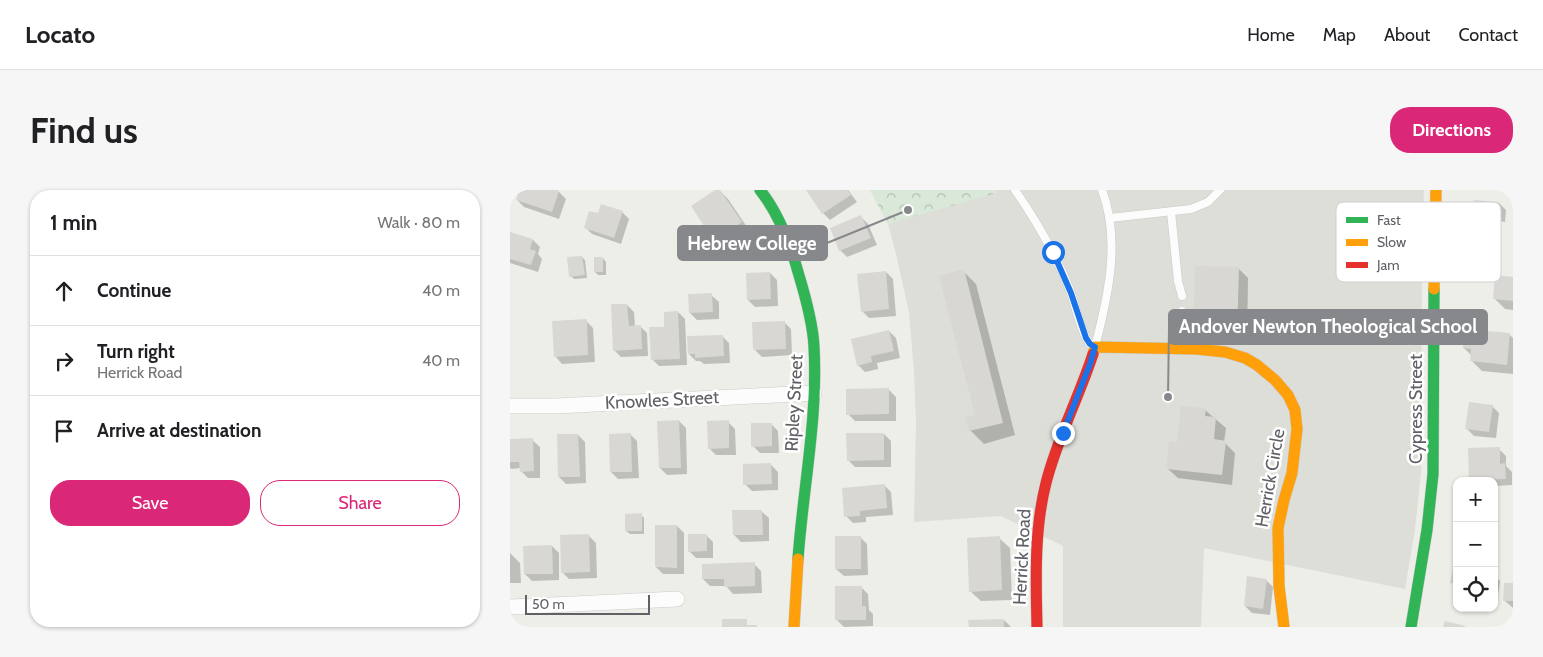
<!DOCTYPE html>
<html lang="en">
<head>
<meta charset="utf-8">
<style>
	:root { --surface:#fff; --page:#f6f6f6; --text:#202124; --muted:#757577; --line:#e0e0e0; --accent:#db2777 }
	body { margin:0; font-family:Cabin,sans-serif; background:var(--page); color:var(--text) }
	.controls { position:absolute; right:15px; bottom:15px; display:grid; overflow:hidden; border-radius:10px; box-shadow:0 1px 4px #0004 }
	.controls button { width:45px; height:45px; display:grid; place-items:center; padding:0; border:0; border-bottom:1px solid var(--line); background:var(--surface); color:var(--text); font:25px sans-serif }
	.scale { position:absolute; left:15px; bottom:12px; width:125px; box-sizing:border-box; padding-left:5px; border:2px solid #5f6166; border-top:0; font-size:14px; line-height:18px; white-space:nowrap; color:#5f6166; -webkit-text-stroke:4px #fff; paint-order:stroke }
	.stop { position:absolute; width:15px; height:15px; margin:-11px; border:4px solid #1a73e8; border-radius:50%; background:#fff }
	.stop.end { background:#1a73e8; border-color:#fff; box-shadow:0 1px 5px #0008 }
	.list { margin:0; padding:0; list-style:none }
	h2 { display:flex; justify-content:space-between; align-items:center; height:65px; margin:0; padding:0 20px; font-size:21px }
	h2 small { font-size:16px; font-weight:400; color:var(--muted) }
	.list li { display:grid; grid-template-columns:32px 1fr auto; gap:15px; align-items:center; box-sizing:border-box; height:70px; padding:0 20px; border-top:1px solid var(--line) }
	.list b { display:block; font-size:19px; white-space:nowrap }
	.list p { margin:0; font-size:16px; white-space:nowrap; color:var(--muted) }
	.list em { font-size:16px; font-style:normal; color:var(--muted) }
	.actions { display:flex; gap:10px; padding:15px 20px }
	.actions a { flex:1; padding:11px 0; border:1px solid var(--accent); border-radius:20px; text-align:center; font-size:18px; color:var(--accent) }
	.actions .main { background:var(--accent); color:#fff }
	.icon { flex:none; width:28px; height:28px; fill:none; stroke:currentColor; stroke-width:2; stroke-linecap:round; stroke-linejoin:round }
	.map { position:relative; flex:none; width:1003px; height:437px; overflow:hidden; border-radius:20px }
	header { display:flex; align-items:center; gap:30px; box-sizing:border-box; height:70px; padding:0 25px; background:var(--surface); border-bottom:1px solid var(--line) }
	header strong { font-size:24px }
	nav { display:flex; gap:28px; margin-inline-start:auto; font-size:18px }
	.intro { display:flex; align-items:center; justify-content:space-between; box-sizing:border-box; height:120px; padding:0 30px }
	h1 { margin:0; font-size:35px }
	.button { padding:12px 22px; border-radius:20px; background:var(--accent); color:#fff; font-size:18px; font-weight:700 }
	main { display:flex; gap:30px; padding:0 30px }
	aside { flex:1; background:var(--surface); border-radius:20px; box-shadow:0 1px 4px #0004 }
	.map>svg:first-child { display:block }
	.education { fill:#deded8 }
	.forest { fill:url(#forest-crowns) }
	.shadow { fill:#0003 }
	.building { fill:#d8d7d4 }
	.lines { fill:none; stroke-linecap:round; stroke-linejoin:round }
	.lane-casing { stroke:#cacaca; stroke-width:9 }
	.street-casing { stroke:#cacaca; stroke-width:16 }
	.fast-casing { stroke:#c9caca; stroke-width:12 }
	.slow-casing { stroke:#c9caca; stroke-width:12 }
	.jam-casing { stroke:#c9caca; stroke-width:12 }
	.lane { stroke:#fcfcfc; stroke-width:8 }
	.street { stroke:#fcfcfc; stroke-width:15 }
	.fast { stroke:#30b455; stroke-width:11 }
	.slow { stroke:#ff9f0a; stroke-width:11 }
	.jam { stroke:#e5322d; stroke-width:11 }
	.route { stroke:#1a73e8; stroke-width:6 }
	.labels { text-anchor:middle; stroke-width:5; stroke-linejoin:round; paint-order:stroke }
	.street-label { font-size:18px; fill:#5f6166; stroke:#fff }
	.key { fill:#fff; stroke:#cfd0d1; stroke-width:1 }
	.key-label { font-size:14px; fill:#5f6166 }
	.leader { fill:none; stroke:#87888b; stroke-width:2 }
	.callout-dot { fill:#87888b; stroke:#fff; stroke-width:2 }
	.callout { fill:#87888b; stroke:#87888b; stroke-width:2 }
	.callout-label { font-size:19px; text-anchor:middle; font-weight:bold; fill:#fff }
</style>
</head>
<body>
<header>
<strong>Locato</strong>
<nav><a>Home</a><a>Map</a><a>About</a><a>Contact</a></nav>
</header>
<div class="intro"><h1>Find us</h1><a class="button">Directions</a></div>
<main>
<aside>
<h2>1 min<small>Walk · 80 m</small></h2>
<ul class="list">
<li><svg class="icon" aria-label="ahead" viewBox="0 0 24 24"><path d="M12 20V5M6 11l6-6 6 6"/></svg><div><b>Continue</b></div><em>40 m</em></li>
<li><svg class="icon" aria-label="right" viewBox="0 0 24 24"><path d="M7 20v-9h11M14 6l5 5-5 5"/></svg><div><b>Turn right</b><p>Herrick Road</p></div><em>40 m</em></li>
<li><svg class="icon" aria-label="arrive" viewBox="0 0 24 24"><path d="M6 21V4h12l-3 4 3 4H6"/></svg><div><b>Arrive at destination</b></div></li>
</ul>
<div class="actions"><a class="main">Save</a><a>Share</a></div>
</aside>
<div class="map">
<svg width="1003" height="437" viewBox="0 0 1003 437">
	<defs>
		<pattern id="forest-crowns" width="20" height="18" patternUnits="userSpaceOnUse" patternTransform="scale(1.25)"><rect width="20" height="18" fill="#d9e8d9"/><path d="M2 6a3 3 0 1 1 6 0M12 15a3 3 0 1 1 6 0" fill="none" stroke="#b3bfb4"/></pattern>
	</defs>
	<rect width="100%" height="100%" fill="#eeeee9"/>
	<path class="education" d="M360 0H914L912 41 911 283 905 339 895 399 694 358 691 437H553V356L491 326 404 332 406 232 404 182 399 122 386 64 378 34Z"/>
	<path class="forest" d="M360 0H484L487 3 378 34Z"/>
	<g class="shadow">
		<path d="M11 0H43L49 2 56 9 49 29 14 17 7 10Z"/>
		<path d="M207 0H209L218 9 241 43 215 60 205 50Z"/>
		<path d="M298 0H338L347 12 320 30 313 23Z"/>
		<path d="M989 13 996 20 995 32 989 31 988 46 969 44 962 37Z"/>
		<path d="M112 22 119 29 111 54 82 44 75 37Z"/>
		<path d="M351 27 358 34 367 55 337 67 330 60Z"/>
		<path d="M0 43 23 50 30 57 28 64 32 69 28 82 0 73Z"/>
		<path d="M72 67 75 70 77 88 64 89 61 86Z"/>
		<path d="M93 68 96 72V85H88L85 82Z"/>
		<path d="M728 78 738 88 737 155 695 154 684 144Z"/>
		<path d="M453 81 466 94 505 245 474 254 460 240 466 225Z"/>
		<path d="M376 82 383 89 386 126 359 128 352 121Z"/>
		<path d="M260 83 267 90 268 116 245 117 238 110Z"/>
		<path d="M986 86 1003 88V120L995 119 984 108Z"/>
		<path d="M201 105 209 112V129L187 130 180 123Z"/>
		<path d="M117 115 124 122 125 137 130 136 137 143 138 166 111 167 104 160Z"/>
		<path d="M168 122 175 129 177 175 149 176 142 169 156 138Z"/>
		<path d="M76 131 83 138 85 172 52 174 45 166Z"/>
		<path d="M274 132 281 139 282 165 252 167 245 160Z"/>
		<path d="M379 141 386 148 390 168 367 173 368 179 355 182 348 175Z"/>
		<path d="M1000 145 1003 148V184L972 181 962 171V166L954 158Z"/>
		<path d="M212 146 219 153 220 173 194 174 190 171H186L179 164Z"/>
		<path d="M379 200 386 207V231H345L338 224Z"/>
		<path d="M982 216 989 223 986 248 964 246 957 239Z"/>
		<path d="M695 220 716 238 714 252 725 263 722 295 668 288 657 278 668 253Z"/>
		<path d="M169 231 176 238 177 284 157 285 150 278Z"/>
		<path d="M218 232 225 239 226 265H206L199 258Z"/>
		<path d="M261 234 268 241 269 263H250L243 256Z"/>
		<path d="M120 244 127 251 129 288 108 289 101 282Z"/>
		<path d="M374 244 381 251V277H345L338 270Z"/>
		<path d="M68 245 75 252 76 293 56 294 49 287Z"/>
		<path d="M0 250H22L30 257V288H18L11 281V278L1 279 0 277Z"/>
		<path d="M989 259 996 266V276L1002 282V295L984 296V291H962L960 289Z"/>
		<path d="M261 275 268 282V300L242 301 235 294Z"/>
		<path d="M374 295 381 302 383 325 356 327V332L343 333 336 326Z"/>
		<path d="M984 317 988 321 984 350Z"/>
		<path d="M251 321 259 328V351L231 352 224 345Z"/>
		<path d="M131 325 134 328V344H120L116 341Z"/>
		<path d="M167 336 174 343V384H153L146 377Z"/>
		<path d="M196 345 203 352V368H186L179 361Z"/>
		<path d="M79 346 86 353 87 388 59 389 52 382Z"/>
		<path d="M350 347 357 354 358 385 334 386 326 379Z"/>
		<path d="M489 348 500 358 502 410 471 411 460 401Z"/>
		<path d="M42 356 49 363V390L22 391 15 384Z"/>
		<path d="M0 363 10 373 11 393H0Z"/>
		<path d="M244 374 251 381 252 403 223 404 216 396H200L193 389Z"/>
		<path d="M984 386 990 391 988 405H984Z"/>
		<path d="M756 390 763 397 760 425 742 423 735 416Z"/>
		<path d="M995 394H1003V418L995 411Z"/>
		<path d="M351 397 358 404 359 420 363 424V436L334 437 327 430Z"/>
		<path d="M494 430 501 437H460Z"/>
	</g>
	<g class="building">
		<path d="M9 0H47L49 1 42 22 6 10Z"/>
		<path d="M205 0H210L232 32 204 51 181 16Z"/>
		<path d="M296 0H337L341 5 312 24Z"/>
		<path d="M964 10 989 12 988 25H982L981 40 961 38Z"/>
		<path d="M91 14 113 21 104 48 74 38 79 21 88 23Z"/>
		<path d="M351 25 361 48 329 61 320 38Z"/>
		<path d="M0 42 23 49 20 59 26 61 21 75 0 69Z"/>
		<path d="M72 66 75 85 59 87 57 67Z"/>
		<rect x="84" y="67" width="9" height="15"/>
		<path d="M685 76 729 77 727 145 683 144Z"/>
		<path d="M454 79 493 233 459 241 455 227 465 225 429 86Z"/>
		<path d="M376 81 379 119 351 122 347 84Z"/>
		<path d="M260 82 261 109 237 110 236 83Z"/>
		<path d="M985 85 1003 87V111L983 109Z"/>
		<path d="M202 103 203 122 179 123 178 104Z"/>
		<path d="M101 114H117L119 136 131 135 132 159 103 161Z"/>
		<path d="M168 121 170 169 141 170 139 137H154V122Z"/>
		<path d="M77 129 78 165 44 167 42 131Z"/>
		<path d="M275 131 276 159 243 160 242 132Z"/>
		<path d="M954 139 1000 143 997 175 960 171 961 159 953 158Z"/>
		<path d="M379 140 384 161 361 166 362 172 347 176 341 149Z"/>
		<path d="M213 145 214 166 185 168V164H178L177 146Z"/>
		<path d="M379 198V224L336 225V199Z"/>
		<path d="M959 212 983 215 979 242 955 239Z"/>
		<path d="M671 216 696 218 695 226 706 227 704 249 716 251 712 285 656 279 659 251 667 252Z"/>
		<path d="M169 230 171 278H149L147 231Z"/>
		<path d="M219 230V258L198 259 197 231Z"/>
		<path d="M241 233H262V256L241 257Z"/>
		<path d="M121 243 122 282H100L99 244Z"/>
		<path d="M336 243H374V270L337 271Z"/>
		<path d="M47 244H68L70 287H48Z"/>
		<path d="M23 248 24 281 10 282 9 272H0V249Z"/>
		<path d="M990 257V274L995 273 996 289 959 290 958 258Z"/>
		<path d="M261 273 262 294 233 295V274Z"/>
		<path d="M375 294 377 318 350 321V326L334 327 332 298Z"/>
		<path d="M222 320H252L253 345H223Z"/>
		<path d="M132 323V341H115V324Z"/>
		<path d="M145 335H167V378L145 377Z"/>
		<path d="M79 344 80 382 51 383 50 345Z"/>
		<path d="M178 344H197V361L178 362Z"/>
		<rect x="325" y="346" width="26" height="33"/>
		<path d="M490 346 492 400 459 402 457 348Z"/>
		<path d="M42 355 43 384H14L13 356Z"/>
		<path d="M945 366H947V394L940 393Z"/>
		<path d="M245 372V396L214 397V389H192V374Z"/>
		<path d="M737 386 757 389 753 419 734 416Z"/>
		<path d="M994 393H1003V411H993Z"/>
		<path d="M325 396H352V416H356V430H325Z"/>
		<path d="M212 429H237V435H247V437H212Z"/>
		<path d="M494 429V437H459L458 430Z"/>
		<path d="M935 431 955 436V437H933Z"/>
	</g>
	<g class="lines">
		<defs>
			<g id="lane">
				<path d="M505 0C527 32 547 66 561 103 566 118 569 133 576 148L580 154 585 157C598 107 611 50 592 0"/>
				<path d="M661 22 668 91 672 106"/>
				<path d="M600 28 681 19 698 12 710 0"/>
				<path d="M670 159 672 121"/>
			</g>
			<g id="street">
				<path d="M0 216H46L304 203"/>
				<path d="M0 417 167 409"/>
			</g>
			<g id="fast">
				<path d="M250 0C269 24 280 53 288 82 295 105 303 133 304 157 308 228 293 298 288 369"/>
				<path d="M901 437 917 340 923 284 924 99"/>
			</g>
			<g id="slow">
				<path d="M924 99 926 0"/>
				<path d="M583 164 585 157 686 159 715 162 735 168 747 175 765 190 778 205 785 220 787 239 782 283 774 310 768 338 769 396 774 437"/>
				<path d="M284 437 288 369"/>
			</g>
			<path id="jam" d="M527 437C526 389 524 340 536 293 547 249 569 207 583 164"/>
		</defs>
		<use href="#lane" class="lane-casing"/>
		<use href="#street" class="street-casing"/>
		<use href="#fast" class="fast-casing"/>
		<use href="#slow" class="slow-casing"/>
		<use href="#jam" class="jam-casing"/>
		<use href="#lane" class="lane"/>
		<use href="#street" class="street"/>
		<use href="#fast" class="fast"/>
		<use href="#slow" class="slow"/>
		<use href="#jam" class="jam"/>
	</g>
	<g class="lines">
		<path class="route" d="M543 62 561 103 576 148 580 154 585 157 580 174 553 243"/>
	</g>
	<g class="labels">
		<g class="street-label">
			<text transform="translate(152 210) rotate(-3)" y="6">Knowles Street</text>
			<text transform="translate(284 213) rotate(-87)" y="6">Ripley Street</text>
			<text transform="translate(906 219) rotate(-90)" y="6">Cypress Street</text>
			<text transform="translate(760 288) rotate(-80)" y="6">Herrick Circle</text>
			<text transform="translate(512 367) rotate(-87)" y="6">Herrick Road</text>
		</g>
	</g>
	<rect x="826" y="12" width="165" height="80" rx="8" class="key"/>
	<rect x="836" y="27" width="22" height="6" fill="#30b455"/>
	<rect x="836" y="49" width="22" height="7" fill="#ff9f0a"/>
	<rect x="836" y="72" width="22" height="6" fill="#e5322d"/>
	<g class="key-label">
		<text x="867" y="35">Fast</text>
		<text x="867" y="57">Slow</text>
		<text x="867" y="80">Jam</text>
	</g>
	<path class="leader" d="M398 20L317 53M658 207L659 137"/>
	<g class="callout-dot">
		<circle cx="398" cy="20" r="5"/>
		<circle cx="658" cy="207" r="5"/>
	</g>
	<g class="callout">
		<rect x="168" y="36" width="149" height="34" rx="5"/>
		<rect x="659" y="120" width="318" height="34" rx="5"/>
	</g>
	<g class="callout-label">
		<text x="242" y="60">Hebrew College</text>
		<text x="818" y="143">Andover Newton Theological School</text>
	</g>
</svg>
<div class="controls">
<button>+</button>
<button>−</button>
<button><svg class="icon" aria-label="locate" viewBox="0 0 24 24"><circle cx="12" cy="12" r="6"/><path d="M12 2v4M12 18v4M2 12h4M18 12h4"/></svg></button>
</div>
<div class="scale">50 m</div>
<div class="stop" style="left:543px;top:62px"></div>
<div class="stop end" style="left:553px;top:243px"></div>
</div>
</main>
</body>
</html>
